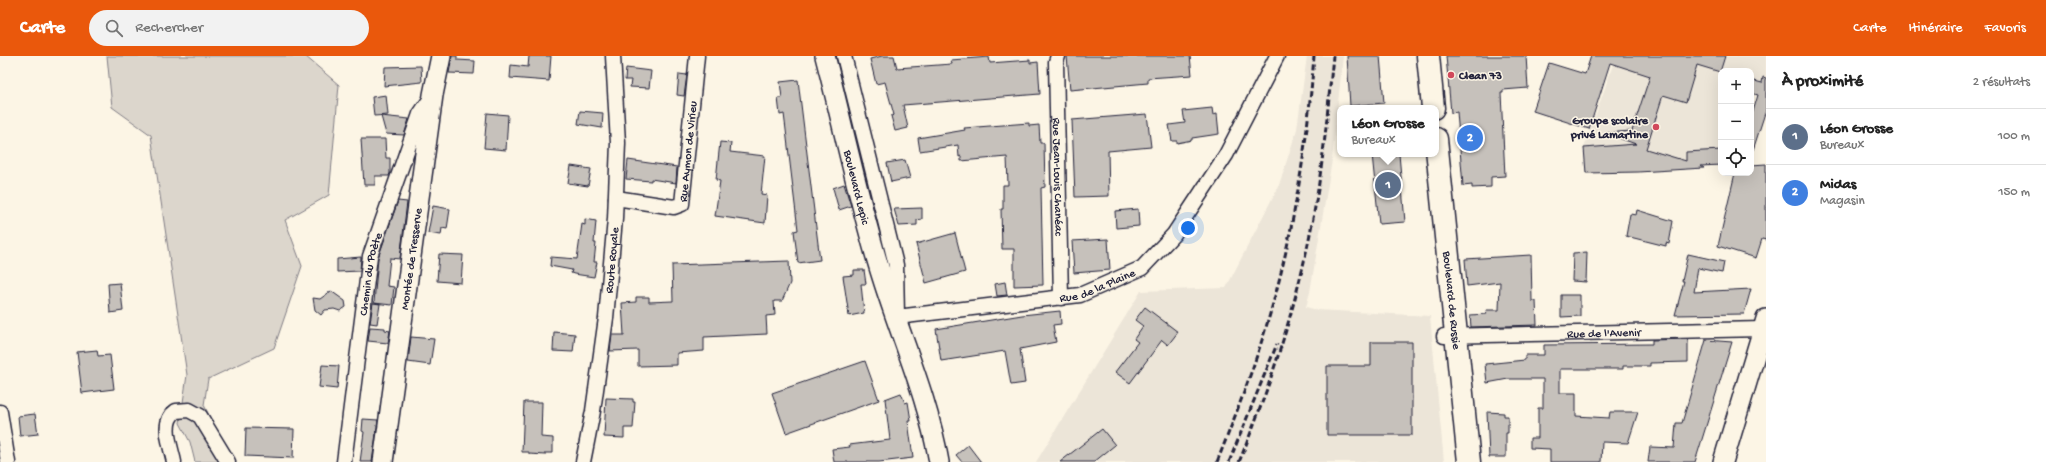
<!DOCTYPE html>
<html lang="fr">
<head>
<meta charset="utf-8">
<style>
	:root { --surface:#fff; --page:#f2f2f2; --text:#222; --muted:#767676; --line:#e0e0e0; --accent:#ea580c }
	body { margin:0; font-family:"Gochi Hand",sans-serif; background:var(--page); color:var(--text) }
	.controls { position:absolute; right:12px; top:12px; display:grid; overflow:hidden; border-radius:8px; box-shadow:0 4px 16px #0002 }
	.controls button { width:36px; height:36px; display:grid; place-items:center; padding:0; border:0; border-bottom:1px solid var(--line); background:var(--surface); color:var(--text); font:20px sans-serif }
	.you { position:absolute; left:1188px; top:172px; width:14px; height:14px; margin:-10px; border:3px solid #fff; border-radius:50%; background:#1a73e8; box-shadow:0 0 0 6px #1a73e833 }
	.badge { display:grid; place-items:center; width:26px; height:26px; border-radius:50%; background:var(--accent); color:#fff; font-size:13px; font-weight:700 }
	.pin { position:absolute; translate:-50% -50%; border:2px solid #fff; box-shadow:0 1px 4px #0006 }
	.popup { position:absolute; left:1337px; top:49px; width:102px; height:52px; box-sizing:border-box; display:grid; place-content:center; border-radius:8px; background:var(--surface); filter:drop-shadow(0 1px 3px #0005); font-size:13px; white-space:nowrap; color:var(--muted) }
	.popup b { font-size:15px; color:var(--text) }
	.popup::after { content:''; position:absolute; left:50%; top:100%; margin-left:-8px; border:8px solid transparent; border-top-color:var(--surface) }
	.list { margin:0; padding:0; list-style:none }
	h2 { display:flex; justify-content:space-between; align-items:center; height:52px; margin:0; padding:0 16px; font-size:17px }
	h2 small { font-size:13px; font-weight:400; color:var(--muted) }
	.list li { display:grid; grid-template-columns:26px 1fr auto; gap:12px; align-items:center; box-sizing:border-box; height:56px; padding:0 16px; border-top:1px solid var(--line) }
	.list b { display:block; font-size:15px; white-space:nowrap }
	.list p { margin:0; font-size:13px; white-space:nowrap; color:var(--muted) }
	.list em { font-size:13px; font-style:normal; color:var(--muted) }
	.icon { flex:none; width:22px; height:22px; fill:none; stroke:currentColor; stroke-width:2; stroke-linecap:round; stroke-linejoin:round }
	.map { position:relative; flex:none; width:1766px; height:406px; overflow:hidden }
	header { display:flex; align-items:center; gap:24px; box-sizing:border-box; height:56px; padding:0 20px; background:var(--accent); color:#fff }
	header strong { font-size:19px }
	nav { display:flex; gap:22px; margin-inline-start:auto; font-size:14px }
	.search { width:280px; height:36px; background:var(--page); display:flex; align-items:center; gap:10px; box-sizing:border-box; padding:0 14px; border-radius:22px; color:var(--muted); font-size:15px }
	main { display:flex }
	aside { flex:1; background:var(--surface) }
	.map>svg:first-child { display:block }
	.built { fill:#ece5d8 }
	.green { fill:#dcd6cc; stroke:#7f7c84 }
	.building { fill:#c6c1bb; stroke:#22223b }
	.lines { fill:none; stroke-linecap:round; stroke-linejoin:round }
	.street-casing { stroke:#22223b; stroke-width:17 }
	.secondary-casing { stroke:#22223b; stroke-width:22 }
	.primary-casing { stroke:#22223b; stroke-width:25 }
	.street { stroke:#fcf5e5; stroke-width:14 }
	.secondary { stroke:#fcf5e5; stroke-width:19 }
	.primary { stroke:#fcf5e5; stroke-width:22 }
	.rail { stroke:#22223b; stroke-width:3; stroke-dasharray:6 3; stroke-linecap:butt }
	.poi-dot { fill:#d1495b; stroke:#fcf5e5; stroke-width:1.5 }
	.labels { text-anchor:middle; stroke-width:3; stroke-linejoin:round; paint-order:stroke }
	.poi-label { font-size:12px; font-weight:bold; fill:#22223b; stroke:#fcf5e5; text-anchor:start }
	.street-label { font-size:12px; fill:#22223b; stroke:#fcf5e5 }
</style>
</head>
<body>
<header>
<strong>Carte</strong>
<div class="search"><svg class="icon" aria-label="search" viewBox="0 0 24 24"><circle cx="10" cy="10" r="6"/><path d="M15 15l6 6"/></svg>Rechercher</div>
<nav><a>Carte</a><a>Itinéraire</a><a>Favoris</a></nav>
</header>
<main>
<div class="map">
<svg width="1766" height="406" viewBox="0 0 1766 406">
	<rect width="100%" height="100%" fill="#fcf5e5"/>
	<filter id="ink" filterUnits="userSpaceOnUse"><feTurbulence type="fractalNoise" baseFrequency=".025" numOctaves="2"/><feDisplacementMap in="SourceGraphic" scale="8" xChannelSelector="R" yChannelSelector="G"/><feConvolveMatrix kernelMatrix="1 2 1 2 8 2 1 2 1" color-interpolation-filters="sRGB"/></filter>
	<g filter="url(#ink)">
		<g class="built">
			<path d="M1307 0H1343L1332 104 1310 236 1306 251 1317 254 1430 260 1444 406H1036L1141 235 1226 232 1279 129 1297 73Z"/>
			<path d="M1616 0H1766V28L1759 26 1751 50V15H1721V109L1586 117 1584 92Z"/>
		</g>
		<path class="green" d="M107 0H305L339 29 329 139 285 164 302 210 274 292 208 323 204 349 232 406H195L190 386 180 367 187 319 151 79 112 51Z"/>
		<g class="building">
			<path d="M452 0H457V4L475 5 474 18 449 17Z"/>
			<path d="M529 0H551L549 25 510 22 511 9 528 11Z"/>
			<path d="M882 0H894L897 12 952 8 951 4 989 1 990 7 1030 4V7L1038 6 1040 38 903 49 908 72 895 75 891 60 894 59 885 26 876 28 870 3Z"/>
			<path d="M1067 0H1190L1192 19 1148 22V27L1070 34Z"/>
			<path d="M1347 0H1380L1384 47 1350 50Z"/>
			<path d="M1446 0H1526L1528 32 1503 34V37H1501L1505 120 1491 121V131L1472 132V129L1463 130 1457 56 1451 57Z"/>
			<path d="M1591 0H1725L1720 16 1697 9 1686 46 1663 39 1646 93 1686 105V96L1721 94V109L1701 110 1704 112 1638 116 1586 117 1584 92 1636 88 1604 77 1632 75 1650 20 1610 7 1589 73 1533 55 1549 7 1585 18Z"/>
			<path d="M421 10 422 26 384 30 385 11Z"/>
			<path d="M626 12 651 15 649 32 630 31 631 24H625Z"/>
			<path d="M679 18 687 19 684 40 677 39Z"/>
			<path d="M1763 21 1766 22V54L1753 94H1751V62L1758 39 1751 37V24L1762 27Z"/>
			<path d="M798 24 820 204 798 207 794 175 798 174 786 74 784 58 780 59 778 42H782L780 26Z"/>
			<path d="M386 39 388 59 374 60 372 41Z"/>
			<path d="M1212 52 1213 59 1217 58 1219 78 1192 82V84L1177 87V85H1172L1169 69 1185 67 1183 55Z"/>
			<path d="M580 55 603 57 602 72 578 68Z"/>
			<path d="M487 57 508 59 506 94 484 92Z"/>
			<path d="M1147 58 1151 91 1108 95 1109 140 1075 141 1072 64Z"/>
			<path d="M381 60 409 63 404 79 386 78Z"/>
			<path d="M1029 67V70L1039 69 1040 87H1044L1045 131 1041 132 1043 229 1014 230V193H1002L1001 153H1003V129H1008L1007 101 961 105V100L959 101 958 89 920 95 918 82 965 74 964 72Z"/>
			<path d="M361 83H385L386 102H390V117L389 120H375V129H364Z"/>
			<path d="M720 86 731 87 730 96 765 100 761 138 767 139 765 167 715 160 720 125 716 124Z"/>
			<path d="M1372 98H1399L1405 166 1379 168Z"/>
			<path d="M628 104 677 111 676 127 651 123V125L626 123Z"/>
			<path d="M905 104 910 122 891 126 887 107Z"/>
			<path d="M1766 108V184L1762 183 1756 202 1718 190 1735 117H1751V109Z"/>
			<path d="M571 110 591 113 588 130 568 127Z"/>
			<path d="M844 128 851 150 839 154 833 132Z"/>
			<path d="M398 145 407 146 400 203 390 202 387 230 394 231 392 249 374 247 378 202Z"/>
			<path d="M433 150 450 153 447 173 442 172 441 179 428 177Z"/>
			<path d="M922 152V163L917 164V169L899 170 894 153Z"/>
			<path d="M1138 153 1139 170 1116 172 1115 155Z"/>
			<path d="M1637 154 1673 165 1669 188 1666 187V190L1626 180 1630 158 1636 159Z"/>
			<path d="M585 163 596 165 594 187H596L594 206H597L594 221 574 218 571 217 572 214 550 210 551 201 577 203 582 168 585 169Z"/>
			<path d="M955 177 965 216 926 227 916 188Z"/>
			<path d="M1108 183 1110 214 1074 217 1072 185Z"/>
			<path d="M1587 196 1586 226 1572 225 1573 197Z"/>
			<path d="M439 198 463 199 461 227 437 225Z"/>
			<path d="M1688 198 1724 206 1722 217 1698 212 1694 236 1751 233 1744 258 1675 259 1684 225H1682Z"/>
			<path d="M1531 199 1532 245H1536L1537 269 1471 271 1470 259 1487 258 1486 254H1499L1500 226 1467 230 1465 203Z"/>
			<path d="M361 201 360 215 337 216V203Z"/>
			<path d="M789 205 790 227 782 245H774L775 259 766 260 767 278 704 281V295L677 297V309L638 310V294L610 295 612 279H624L622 247 636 246V241H649V246L673 245 672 209Z"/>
			<path d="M854 214H864L866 228H861L864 257 849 260 843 220 854 219Z"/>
			<path d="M1005 226 1007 239 997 240 995 228Z"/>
			<path d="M120 227 123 255 110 257 108 228Z"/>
			<path d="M331 235 345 245 346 251 340 255 334 253 325 254 321 259 315 254 313 242 320 243Z"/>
			<path d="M1561 239H1580V260L1561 261Z"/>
			<path d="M373 247 380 248 377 268 370 267Z"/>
			<path d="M1145 251 1178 276 1168 289 1162 284 1130 327 1115 316 1138 286 1134 283 1143 270 1135 264Z"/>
			<path d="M1060 255 1061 268 1053 269 1056 286 1020 293 1025 327 1011 329 1005 295 941 305 936 273 1022 259Z"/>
			<path d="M370 271 385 272V274L390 275 388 287 368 285Z"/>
			<path d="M554 276 575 278 573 296 553 295Z"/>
			<path d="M411 281 434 283 430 309 408 306Z"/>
			<path d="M1688 283V306L1650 307V310H1623V313H1560V337H1576V360L1609 362 1610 356H1638L1628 387 1602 386 1601 406H1550V393L1530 392V382H1538V352H1543V323H1508L1487 327 1485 308 1525 304V299H1544V289L1652 288V284Z"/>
			<path d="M1706 284 1732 286 1695 406H1648L1650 391 1674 392 1676 367H1682Z"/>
			<path d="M1371 286H1412V379H1327V310H1371Z"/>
			<path d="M97 294 98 300 110 299 114 333 82 337 77 296Z"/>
			<path d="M865 305 879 344 786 377 772 337Z"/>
			<path d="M322 309 339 310 337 333 319 331Z"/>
			<path d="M901 337 905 347 908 346 911 365H908L913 402 879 406H834L832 393 850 391 849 389 890 384 885 343Z"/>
			<path d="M606 342 633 343V346H635L633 372H624V382L604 381Z"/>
			<path d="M524 346H542L541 381 553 382V397H545V399L529 398V396H522Z"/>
			<path d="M1487 356 1504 357V360H1508V377H1506V401H1489Z"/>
			<path d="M35 358 38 378 20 380 18 360Z"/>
			<path d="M363 363 378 364 372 406H360L364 376 362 375Z"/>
			<path d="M246 372 294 373 293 402 245 400Z"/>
			<path d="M1102 373 1115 389 1094 406H1060Z"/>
			<path d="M968 389 981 406H962L956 399Z"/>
		</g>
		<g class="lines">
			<defs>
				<g id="street">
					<path id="s1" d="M844 0 896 209 897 261 1080 239 1142 212 1174 178 1226 99 1277 0"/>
					<path id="s2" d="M1058 0 1056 6 1061 242"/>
					<path id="s3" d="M616 142 674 151 682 148 697 0"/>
					<path id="s4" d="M1444 280 1763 273"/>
					<path d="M0 356 8 406"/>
					<path d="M174 406C171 390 160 366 176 355L189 354 200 360 228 406"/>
					<path id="s5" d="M344 406 370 200 420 58 431 42"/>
					<path id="s6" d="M583 406 593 355 606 262 615 163 618 87 613 0"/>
				</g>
				<g id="secondary">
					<path id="s7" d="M825 0C844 73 859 148 882 221 901 282 928 342 939 406"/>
					<path id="s8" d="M383 406 433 39 441 0"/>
					<path d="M1723 406 1766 263"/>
				</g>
				<g id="primary">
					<path d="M1428 0 1433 52"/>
					<path id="s9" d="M1436 83 1469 406"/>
				</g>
			</defs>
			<use href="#street" class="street-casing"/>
			<use href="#secondary" class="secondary-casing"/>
			<use href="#primary" class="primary-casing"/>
			<use href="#street" class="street"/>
			<use href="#secondary" class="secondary"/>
			<use href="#primary" class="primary"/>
			<g class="rail">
				<path d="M1217 406C1239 351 1260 296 1275 240 1296 162 1308 80 1314 0"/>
				<path d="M1229 406 1277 288"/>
				<path d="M1239 406C1273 324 1300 238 1315 151 1324 101 1328 50 1333 0"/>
			</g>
		</g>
	</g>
	<g class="poi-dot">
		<circle cx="1451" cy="19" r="4"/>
		<circle cx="1656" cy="71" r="4"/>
	</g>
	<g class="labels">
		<g class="poi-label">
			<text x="1459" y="23">Clean 73</text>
			<text x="1648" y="68" text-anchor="end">Groupe scolaire<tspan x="1648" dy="14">privé Lamartine</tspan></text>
		</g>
		<g class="street-label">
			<text dy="4" stroke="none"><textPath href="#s3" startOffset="120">Rue Aymon de Virieu</textPath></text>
			<text dy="4" stroke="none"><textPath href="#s2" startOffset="121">Rue Jean-Louis Chanéac</textPath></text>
			<text dy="4" stroke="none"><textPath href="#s7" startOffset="135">Boulevard Lepic</textPath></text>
			<text dy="4" stroke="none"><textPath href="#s8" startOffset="205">Montée de Tresserve</textPath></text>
			<text dy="4" stroke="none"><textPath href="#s6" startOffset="204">Route Royale</textPath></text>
			<text dy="4" stroke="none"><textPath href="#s5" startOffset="190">Chemin du Poète</textPath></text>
			<text dy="4" stroke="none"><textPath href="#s1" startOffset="471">Rue de la Plaine</textPath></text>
			<text dy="4" stroke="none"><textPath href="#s9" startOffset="162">Boulevard de Russie</textPath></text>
			<text dy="4" stroke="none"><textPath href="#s4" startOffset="160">Rue de l'Avenir</textPath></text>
		</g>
	</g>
</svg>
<div class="controls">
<button>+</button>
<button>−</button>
<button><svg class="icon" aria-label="locate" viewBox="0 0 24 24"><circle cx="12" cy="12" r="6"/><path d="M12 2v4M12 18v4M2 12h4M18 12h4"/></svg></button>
</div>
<div class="you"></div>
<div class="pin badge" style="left:1388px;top:129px;background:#5c6f8a">1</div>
<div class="popup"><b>Léon Grosse</b>Bureaux</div>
<div class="pin badge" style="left:1470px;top:82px;background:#3f7fe0">2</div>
</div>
<aside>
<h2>À proximité<small>2 résultats</small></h2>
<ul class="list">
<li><span class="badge" style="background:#5c6f8a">1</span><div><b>Léon Grosse</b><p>Bureaux</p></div><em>100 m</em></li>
<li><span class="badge" style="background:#3f7fe0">2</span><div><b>Midas</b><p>Magasin</p></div><em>150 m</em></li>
</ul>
</aside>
</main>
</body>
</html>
